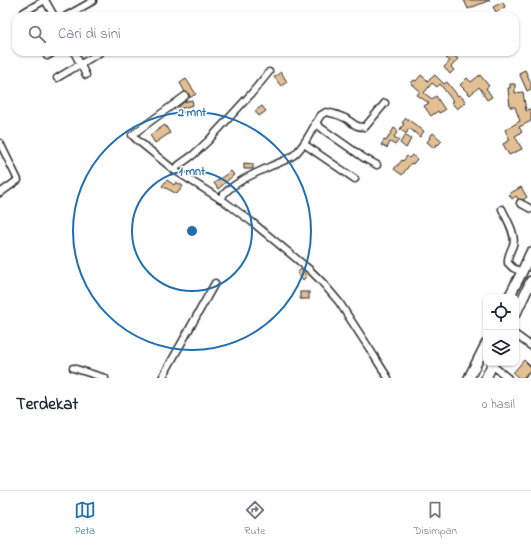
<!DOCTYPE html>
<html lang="id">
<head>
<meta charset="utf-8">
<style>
	:root { --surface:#fff; --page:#f6f6f7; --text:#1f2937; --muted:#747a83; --line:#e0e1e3; --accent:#1f6fb2 }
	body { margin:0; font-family:"Indie Flower",sans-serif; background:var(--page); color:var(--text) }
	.controls { position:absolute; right:12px; bottom:12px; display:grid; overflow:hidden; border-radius:8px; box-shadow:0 1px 3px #0004 }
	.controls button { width:36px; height:36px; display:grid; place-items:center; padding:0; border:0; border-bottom:1px solid var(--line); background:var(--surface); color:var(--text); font:20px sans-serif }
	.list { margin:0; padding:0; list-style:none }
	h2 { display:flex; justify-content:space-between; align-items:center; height:52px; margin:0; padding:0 16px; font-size:17px }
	h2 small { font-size:13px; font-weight:400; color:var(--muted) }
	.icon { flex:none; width:22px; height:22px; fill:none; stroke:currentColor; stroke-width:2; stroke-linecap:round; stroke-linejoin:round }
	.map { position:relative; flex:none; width:531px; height:378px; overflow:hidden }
	.search { position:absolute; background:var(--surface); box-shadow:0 1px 3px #0004; left:12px; right:12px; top:12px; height:44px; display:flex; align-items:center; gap:10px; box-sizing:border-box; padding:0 14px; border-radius:12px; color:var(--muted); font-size:15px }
	.sheet { height:112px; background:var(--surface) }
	nav { display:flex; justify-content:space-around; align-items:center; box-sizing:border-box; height:56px; border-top:1px solid var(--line); background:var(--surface); font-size:11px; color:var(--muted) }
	nav a { display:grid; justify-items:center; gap:2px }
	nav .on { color:var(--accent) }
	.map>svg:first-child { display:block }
	.building { fill:#e3c094; stroke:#2b2b2b }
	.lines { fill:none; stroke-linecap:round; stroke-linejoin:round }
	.minor-casing { stroke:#2b2b2b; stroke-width:9 }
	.highway-casing { stroke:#2b2b2b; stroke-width:12 }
	.minor { stroke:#fff; stroke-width:6 }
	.highway { stroke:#fff; stroke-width:9 }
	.ring { fill:none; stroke:#1f6fb2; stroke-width:2 }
	.centre { fill:#1f6fb2; stroke:#fff; stroke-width:2 }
	.ring-label { font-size:12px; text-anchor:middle; font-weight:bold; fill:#1f6fb2; stroke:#fff; stroke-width:3; stroke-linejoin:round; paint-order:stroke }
</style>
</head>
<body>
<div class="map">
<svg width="531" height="378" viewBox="0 0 531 378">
	<rect width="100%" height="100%" fill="#fff"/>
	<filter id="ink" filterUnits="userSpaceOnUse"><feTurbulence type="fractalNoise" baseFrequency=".025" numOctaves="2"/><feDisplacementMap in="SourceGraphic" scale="8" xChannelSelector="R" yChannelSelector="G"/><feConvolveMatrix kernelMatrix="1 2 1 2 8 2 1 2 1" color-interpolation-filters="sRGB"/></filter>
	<g filter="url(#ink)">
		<g class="building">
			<path d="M464 0H490L468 9Z"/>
			<path d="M503 2 505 7 496 12 493 7Z"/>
			<path d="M450 52 458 59 451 67 454 70 450 74 444 67 450 61 446 58Z"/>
			<path d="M525 70 531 83V89L527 91 519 73Z"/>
			<path d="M281 72 287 82 281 86 274 77Z"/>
			<path d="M421 75 428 81 435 75 444 84 447 82 458 96 460 95 466 102 457 109 451 102 453 101 440 84 437 87 432 83 424 93 432 99 436 96 445 110 439 113 438 111 431 116 424 106 429 103 417 95 420 91 411 83 414 80 416 81Z"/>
			<path d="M480 75 489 86 486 88 492 97 487 100 483 94H484L479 87 470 95 460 85 467 78 471 82Z"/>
			<path d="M186 79 196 94 189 98V94L185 92 180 83Z"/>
			<path d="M510 84H515V93L523 92 526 111 531 108V121L519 127 522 132 515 136 522 149 509 155 503 144 510 140 505 130 520 121 515 107H510L508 88H510Z"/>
			<path d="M192 100 193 105 179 109 178 107 184 102Z"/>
			<path d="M262 106 266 111 259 116 255 111Z"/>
			<path d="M406 118 424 131 420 137 409 128 406 134 400 129 404 124 402 123Z"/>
			<path d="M165 125 170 133 155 143 150 135Z"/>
			<path d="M394 128 398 131 394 137 399 140 395 145 390 142 387 148 381 145 384 140 386 141Z"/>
			<path d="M433 133 442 141 438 145 437 144 434 148 427 142 430 138 429 137Z"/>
			<path d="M405 135 411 139 406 148 400 143Z"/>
			<path d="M412 155 417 159 413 164 411 163 402 175 394 169 397 165H398L402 160 403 161 407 156 409 158Z"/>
			<path d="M244 163 253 164V169H244Z"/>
			<path d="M231 171 234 175 218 189 214 183Z"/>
			<path d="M167 180 174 185 176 182 183 186 177 194 162 186Z"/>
			<path d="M521 187 527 197 523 200 518 199 516 196 512 199 509 194Z"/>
			<path d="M301 269 307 276 303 280 297 273Z"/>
			<rect x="300" y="292" width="9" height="7"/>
			<path d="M524 360 531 367V369L523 378H519L513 373Z"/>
		</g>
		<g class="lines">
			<defs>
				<g id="minor">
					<path d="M45 0 54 16"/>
					<path d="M24 12 45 0"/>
					<path d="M66 16 93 1"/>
					<path d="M74 52 86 75"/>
					<path d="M47 56 54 52"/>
					<path d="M57 78 101 52"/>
					<path d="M185 96 132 135 136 139 174 170 225 202 252 222 310 270 322 282 339 302 369 348 388 378"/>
					<path d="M315 123 324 130 364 158 377 165"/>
					<path d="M0 143 18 180 0 193"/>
					<path d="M304 144 355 179"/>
					<path d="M174 170 179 165 193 155 208 141 251 94 269 72"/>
					<path d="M220 199C231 183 254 174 271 166 279 163 287 160 294 155 306 145 312 128 321 115L326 112C332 113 339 115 345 118 354 123 354 127 365 127L385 103"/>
					<path d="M520 203 531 209"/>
					<path d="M502 209C506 218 517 235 513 245 511 251 507 256 508 263L513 268 522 272"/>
					<path d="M516 335 531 346"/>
					<path d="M492 365 508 378"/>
					<path d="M73 368 105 378"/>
					<path d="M162 378 215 283"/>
					<path d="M529 378 531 376"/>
				</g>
				<g id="highway">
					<path d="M509 297 522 272 531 252"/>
					<path d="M516 313 531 281"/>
					<path d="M469 378 486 344"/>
					<path d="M486 378 493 363"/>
				</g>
			</defs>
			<use href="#minor" class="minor-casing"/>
			<use href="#highway" class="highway-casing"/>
			<use href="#minor" class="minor"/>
			<use href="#highway" class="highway"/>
		</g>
	</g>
	<g class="ring">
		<circle cx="192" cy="231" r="60"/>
		<circle cx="192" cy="231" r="119"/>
	</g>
	<circle cx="192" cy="231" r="6" class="centre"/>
	<g class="ring-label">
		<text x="192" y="116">2 mnt</text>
		<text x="192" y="175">1 mnt</text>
	</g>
</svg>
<div class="controls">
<button><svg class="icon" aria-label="locate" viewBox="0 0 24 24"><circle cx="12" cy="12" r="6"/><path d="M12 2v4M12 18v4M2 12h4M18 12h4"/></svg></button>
<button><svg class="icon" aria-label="layers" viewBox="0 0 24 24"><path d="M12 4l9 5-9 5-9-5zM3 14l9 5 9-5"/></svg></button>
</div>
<div class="search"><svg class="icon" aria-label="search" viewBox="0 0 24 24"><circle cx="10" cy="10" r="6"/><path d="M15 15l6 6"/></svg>Cari di sini</div>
</div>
<section class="sheet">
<h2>Terdekat<small>0 hasil</small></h2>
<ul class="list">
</ul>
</section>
<nav>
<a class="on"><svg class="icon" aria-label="map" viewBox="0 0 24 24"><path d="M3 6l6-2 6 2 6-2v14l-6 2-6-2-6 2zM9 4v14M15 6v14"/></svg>Peta</a>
<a><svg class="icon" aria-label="directions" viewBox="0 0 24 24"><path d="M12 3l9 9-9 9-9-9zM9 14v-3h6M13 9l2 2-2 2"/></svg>Rute</a>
<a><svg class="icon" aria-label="saved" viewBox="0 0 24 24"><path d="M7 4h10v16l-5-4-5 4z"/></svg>Disimpan</a>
</nav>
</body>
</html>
